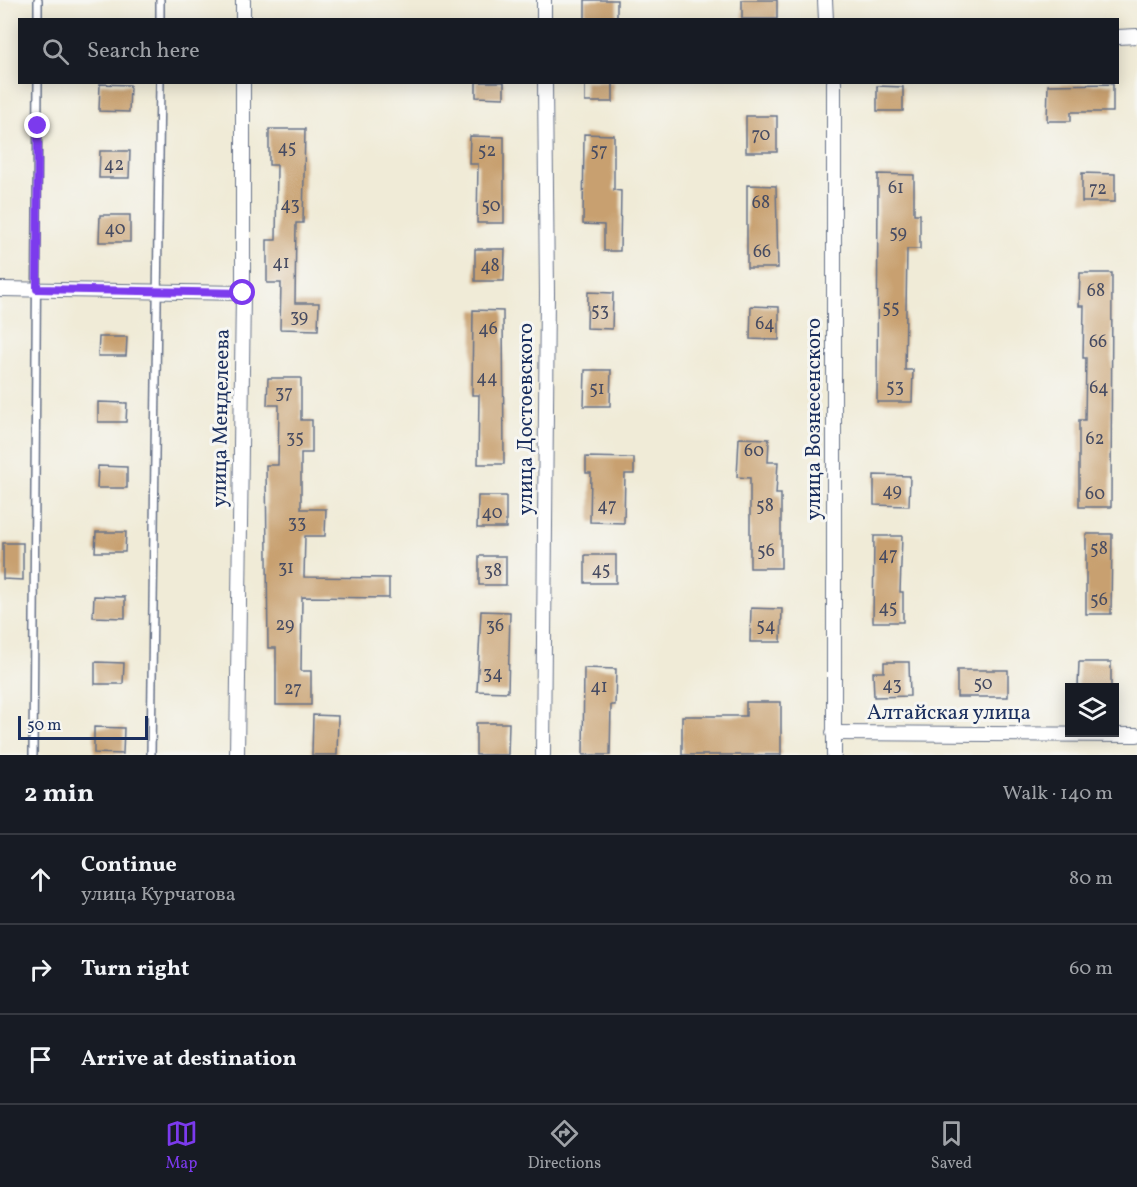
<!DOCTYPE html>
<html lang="en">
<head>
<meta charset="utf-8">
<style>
	:root { --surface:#171b24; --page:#242831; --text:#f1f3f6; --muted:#9ea1a6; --line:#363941; --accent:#7c3aed }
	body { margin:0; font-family:Vollkorn,serif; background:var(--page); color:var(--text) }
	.controls { position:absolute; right:18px; bottom:18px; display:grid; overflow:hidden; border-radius:0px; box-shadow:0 3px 15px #0003 }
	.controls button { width:54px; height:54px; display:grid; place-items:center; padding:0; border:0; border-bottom:2px solid var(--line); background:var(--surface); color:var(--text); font:30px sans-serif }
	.scale { position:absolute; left:18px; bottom:15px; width:130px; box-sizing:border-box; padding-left:6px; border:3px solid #1b2f5e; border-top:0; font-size:16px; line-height:21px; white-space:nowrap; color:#1b2f5e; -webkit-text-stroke:4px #f6f6f2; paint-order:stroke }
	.stop { position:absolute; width:18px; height:18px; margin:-14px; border:4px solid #7c3aed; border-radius:50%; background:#fff }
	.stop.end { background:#7c3aed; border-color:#fff; box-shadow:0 2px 6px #0008 }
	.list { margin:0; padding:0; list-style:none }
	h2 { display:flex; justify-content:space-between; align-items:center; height:78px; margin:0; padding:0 24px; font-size:26px }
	h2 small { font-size:20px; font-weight:400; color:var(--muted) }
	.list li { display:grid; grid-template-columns:39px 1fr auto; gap:18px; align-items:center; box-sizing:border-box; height:90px; padding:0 24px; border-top:2px solid var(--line) }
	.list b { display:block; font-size:22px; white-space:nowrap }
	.list p { margin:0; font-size:20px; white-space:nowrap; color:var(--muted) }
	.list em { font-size:20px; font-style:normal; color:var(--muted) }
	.icon { flex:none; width:33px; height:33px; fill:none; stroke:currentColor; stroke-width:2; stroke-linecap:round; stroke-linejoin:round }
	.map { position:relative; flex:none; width:1137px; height:755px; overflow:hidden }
	.search { position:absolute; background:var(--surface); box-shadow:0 3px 15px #0003; left:18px; right:18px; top:18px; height:66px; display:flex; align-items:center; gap:15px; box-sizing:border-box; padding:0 21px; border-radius:0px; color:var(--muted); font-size:22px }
	.sheet { height:348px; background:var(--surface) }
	nav { display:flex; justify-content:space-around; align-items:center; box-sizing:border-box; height:84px; border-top:2px solid var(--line); background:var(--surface); font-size:16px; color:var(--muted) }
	nav a { display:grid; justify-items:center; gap:3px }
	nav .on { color:var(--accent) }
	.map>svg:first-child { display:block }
	.building { fill:#c8a070 }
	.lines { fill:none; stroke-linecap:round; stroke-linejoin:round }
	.service-casing { stroke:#667188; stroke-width:10 }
	.minor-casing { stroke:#667188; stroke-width:16 }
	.service { stroke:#fff; stroke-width:7 }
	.minor { stroke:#fff; stroke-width:14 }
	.route { stroke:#7c3aed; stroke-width:8 }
	.labels { text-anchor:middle; stroke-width:6; stroke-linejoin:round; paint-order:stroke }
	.number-label { font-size:18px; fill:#464b62 }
	.street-label { font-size:21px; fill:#1b2f5e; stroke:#f6f6f2 }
</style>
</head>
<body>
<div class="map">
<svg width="1137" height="755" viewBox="0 0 1137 755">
	<rect width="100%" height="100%" fill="#f6f6f2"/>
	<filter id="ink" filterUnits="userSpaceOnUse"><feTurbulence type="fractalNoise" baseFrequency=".0167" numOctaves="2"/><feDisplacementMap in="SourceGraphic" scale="12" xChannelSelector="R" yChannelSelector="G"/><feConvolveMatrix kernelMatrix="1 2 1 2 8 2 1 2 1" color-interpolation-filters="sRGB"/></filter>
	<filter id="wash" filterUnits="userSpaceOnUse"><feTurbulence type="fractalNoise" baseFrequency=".008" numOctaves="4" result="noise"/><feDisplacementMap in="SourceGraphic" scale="24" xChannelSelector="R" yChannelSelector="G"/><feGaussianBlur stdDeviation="1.35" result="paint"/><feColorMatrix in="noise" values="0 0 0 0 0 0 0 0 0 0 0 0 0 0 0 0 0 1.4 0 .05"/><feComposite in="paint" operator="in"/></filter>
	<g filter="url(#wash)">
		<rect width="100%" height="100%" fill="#f0ebd7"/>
		<g id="blocks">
			<g class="building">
				<rect x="585" y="0" width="32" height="20"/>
				<rect x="742" y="0" width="35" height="19"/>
				<path d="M476 82H504V98L476 97Z"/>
				<rect x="585" y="82" width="28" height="20"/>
				<path d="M100 84 130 85 129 112 99 111Z"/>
				<path d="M1113 84V112H1071V121H1047L1048 85Z"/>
				<path d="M877 86 903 87V111H877Z"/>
				<rect x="746" y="116" width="31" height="36"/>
				<path d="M269 129H305L303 223H296L295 303H319L318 330 280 329 281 283H267V240H276L277 165H269Z"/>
				<path d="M584 134 614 135V190L621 191 620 251H604V225L583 224Z"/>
				<path d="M470 136 504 137V223H477L478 164H469Z"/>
				<path d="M100 151H130L129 178H99Z"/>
				<path d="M1082 173 1115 174V202H1082Z"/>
				<path d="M878 174 914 175V214H920V249H907L905 370H913L912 402H877Z"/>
				<path d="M747 185 776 186 778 268H747Z"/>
				<path d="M100 215H130V242H99Z"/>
				<path d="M475 249H505L504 281H475Z"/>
				<path d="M1080 273H1112L1111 507H1079V420H1085L1086 358H1083L1084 306H1079Z"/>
				<path d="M588 292 613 293 612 329 587 328Z"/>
				<path d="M751 306 779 307V340L750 339Z"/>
				<path d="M473 310 503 311 504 464H478L479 395H472Z"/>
				<path d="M99 337H127L126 356H98Z"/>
				<path d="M585 370H611L610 406H584Z"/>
				<path d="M268 378H301V420H312V453H301V509H326L325 536H305L304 577 389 578V598L302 597 301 671H311V705H276V648H268L266 465H278L279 405H267Z"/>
				<path d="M98 402 127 403 126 422H98Z"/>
				<path d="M739 438 769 439 768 462H778L776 494H781V568H750V478L737 477Z"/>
				<path d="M586 457 634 458V474H625L624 523 590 522 591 473H586Z"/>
				<path d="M98 466 127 467V488H97Z"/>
				<path d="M874 475 910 476 909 506 874 505Z"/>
				<path d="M478 496H506V528H477Z"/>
				<path d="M96 532H126L125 552H95Z"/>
				<path d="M1086 534H1112L1111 614H1086Z"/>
				<path d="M874 536H902L900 592H903V622H873Z"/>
				<path d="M3 543H23V580L3 579Z"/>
				<rect x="585" y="555" width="31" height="28"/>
				<rect x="479" y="556" width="27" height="29"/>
				<path d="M94 596 125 597V618L93 617Z"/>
				<path d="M751 608 782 609 781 642H750Z"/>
				<path d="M481 611 510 612 508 692 477 691Z"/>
				<path d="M95 662 124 663 123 684H95Z"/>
				<path d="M884 662H909L910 696 874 697 873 672H884Z"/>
				<path d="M1079 662H1111V687H1078Z"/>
				<path d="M584 668 616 669 615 705H611L610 755H583Z"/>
				<rect x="957" y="670" width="51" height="27"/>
				<path d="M746 702H781V755H682V716H746Z"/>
				<path d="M313 715 338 716 337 755H312Z"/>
				<path d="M476 723H509L508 755H476Z"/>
				<path d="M94 727 124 728 123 754 94 753Z"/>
			</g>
		</g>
	</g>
	<g filter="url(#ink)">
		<use href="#blocks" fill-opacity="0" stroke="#667188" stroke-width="1.5"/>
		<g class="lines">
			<defs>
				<g id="service">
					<path d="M38 0V20"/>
					<path d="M160 20V0"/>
					<path d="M33 755 38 82"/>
					<path d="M151 755 160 82"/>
				</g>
				<g id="minor">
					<path d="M243 0V20"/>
					<path d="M544 0V20"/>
					<path d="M825 0 826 20"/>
					<path d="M1118 37 1137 36"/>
					<path d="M0 289 243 293"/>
					<path d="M833 733 1137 735"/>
					<path d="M237 755 243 293V82"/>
					<path d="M543 755 547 294 545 82"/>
					<path d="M834 755V82"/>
				</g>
			</defs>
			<use href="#service" class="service-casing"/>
			<use href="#minor" class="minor-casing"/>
			<use href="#service" class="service"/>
			<use href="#minor" class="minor"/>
		</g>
	</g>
	<g class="lines" filter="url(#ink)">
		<path class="route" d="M38 126 37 289 243 293"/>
	</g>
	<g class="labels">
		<g class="number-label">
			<text x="761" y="140">70</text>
			<text x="287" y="153">45</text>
			<text x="487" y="156">52</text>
			<text x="599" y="156">57</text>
			<text x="114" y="170">42</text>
			<text x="896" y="193">61</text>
			<text x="1098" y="194">72</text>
			<text x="761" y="208">68</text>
			<text x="290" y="210">43</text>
			<text x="491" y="211">50</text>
			<text x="115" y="234">40</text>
			<text x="898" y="238">59</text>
			<text x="762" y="257">66</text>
			<text x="281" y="268">41</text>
			<text x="490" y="271">48</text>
			<text x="1096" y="296">68</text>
			<text x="891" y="313">55</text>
			<text x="600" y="316">53</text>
			<text x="299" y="322">39</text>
			<text x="765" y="329">64</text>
			<text x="488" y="334">46</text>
			<text x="1098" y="347">66</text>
			<text x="487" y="383">44</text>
			<text x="895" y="392">53</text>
			<text x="1099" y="393">64</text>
			<text x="597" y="394">51</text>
			<text x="284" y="398">37</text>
			<text x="295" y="443">35</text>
			<text x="1095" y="444">62</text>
			<text x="754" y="456">60</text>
			<text x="892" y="496">49</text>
			<text x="1095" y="499">60</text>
			<text x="607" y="511">47</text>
			<text x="765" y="511">58</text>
			<text x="492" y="518">40</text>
			<text x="297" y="528">33</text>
			<text x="1099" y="554">58</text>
			<text x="766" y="556">56</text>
			<text x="888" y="560">47</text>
			<text x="286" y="573">31</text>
			<text x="601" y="575">45</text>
			<text x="493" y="576">38</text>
			<text x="1099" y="605">56</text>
			<text x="888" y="613">45</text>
			<text x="285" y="630">29</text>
			<text x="495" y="631">36</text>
			<text x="766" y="631">54</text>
			<text x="493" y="679">34</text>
			<text x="983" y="689">50</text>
			<text x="892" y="690">43</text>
			<text x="599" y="692">41</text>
			<text x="293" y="694">27</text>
		</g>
		<g class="street-label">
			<text transform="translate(220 418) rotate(-89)" y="7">улица Менделеева</text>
			<text transform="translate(525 419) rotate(-90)" y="7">улица Достоевского</text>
			<text transform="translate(813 419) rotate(-90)" y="7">улица Вознесенского</text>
			<text x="949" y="719">Алтайская улица</text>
		</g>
	</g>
</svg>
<div class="controls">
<button><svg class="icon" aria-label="layers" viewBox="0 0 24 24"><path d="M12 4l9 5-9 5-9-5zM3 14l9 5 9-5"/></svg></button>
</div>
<div class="scale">50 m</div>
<div class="stop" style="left:243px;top:293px"></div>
<div class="stop end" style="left:38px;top:126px"></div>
<div class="search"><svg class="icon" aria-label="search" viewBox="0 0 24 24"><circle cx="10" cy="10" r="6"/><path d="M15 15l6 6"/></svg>Search here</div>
</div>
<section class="sheet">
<h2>2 min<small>Walk · 140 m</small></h2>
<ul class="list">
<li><svg class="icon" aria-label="ahead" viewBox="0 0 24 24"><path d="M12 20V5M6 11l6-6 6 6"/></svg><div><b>Continue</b><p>улица Курчатова</p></div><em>80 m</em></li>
<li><svg class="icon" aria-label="right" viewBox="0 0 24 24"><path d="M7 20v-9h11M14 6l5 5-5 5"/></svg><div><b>Turn right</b></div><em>60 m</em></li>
<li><svg class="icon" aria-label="arrive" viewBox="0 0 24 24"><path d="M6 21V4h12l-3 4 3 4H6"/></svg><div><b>Arrive at destination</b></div></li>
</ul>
</section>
<nav>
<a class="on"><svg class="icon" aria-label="map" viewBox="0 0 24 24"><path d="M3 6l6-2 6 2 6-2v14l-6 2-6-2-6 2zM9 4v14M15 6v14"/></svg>Map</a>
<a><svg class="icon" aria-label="directions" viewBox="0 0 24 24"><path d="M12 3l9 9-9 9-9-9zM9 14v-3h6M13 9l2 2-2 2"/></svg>Directions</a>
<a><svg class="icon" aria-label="saved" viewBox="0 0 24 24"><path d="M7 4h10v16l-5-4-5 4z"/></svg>Saved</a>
</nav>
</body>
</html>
